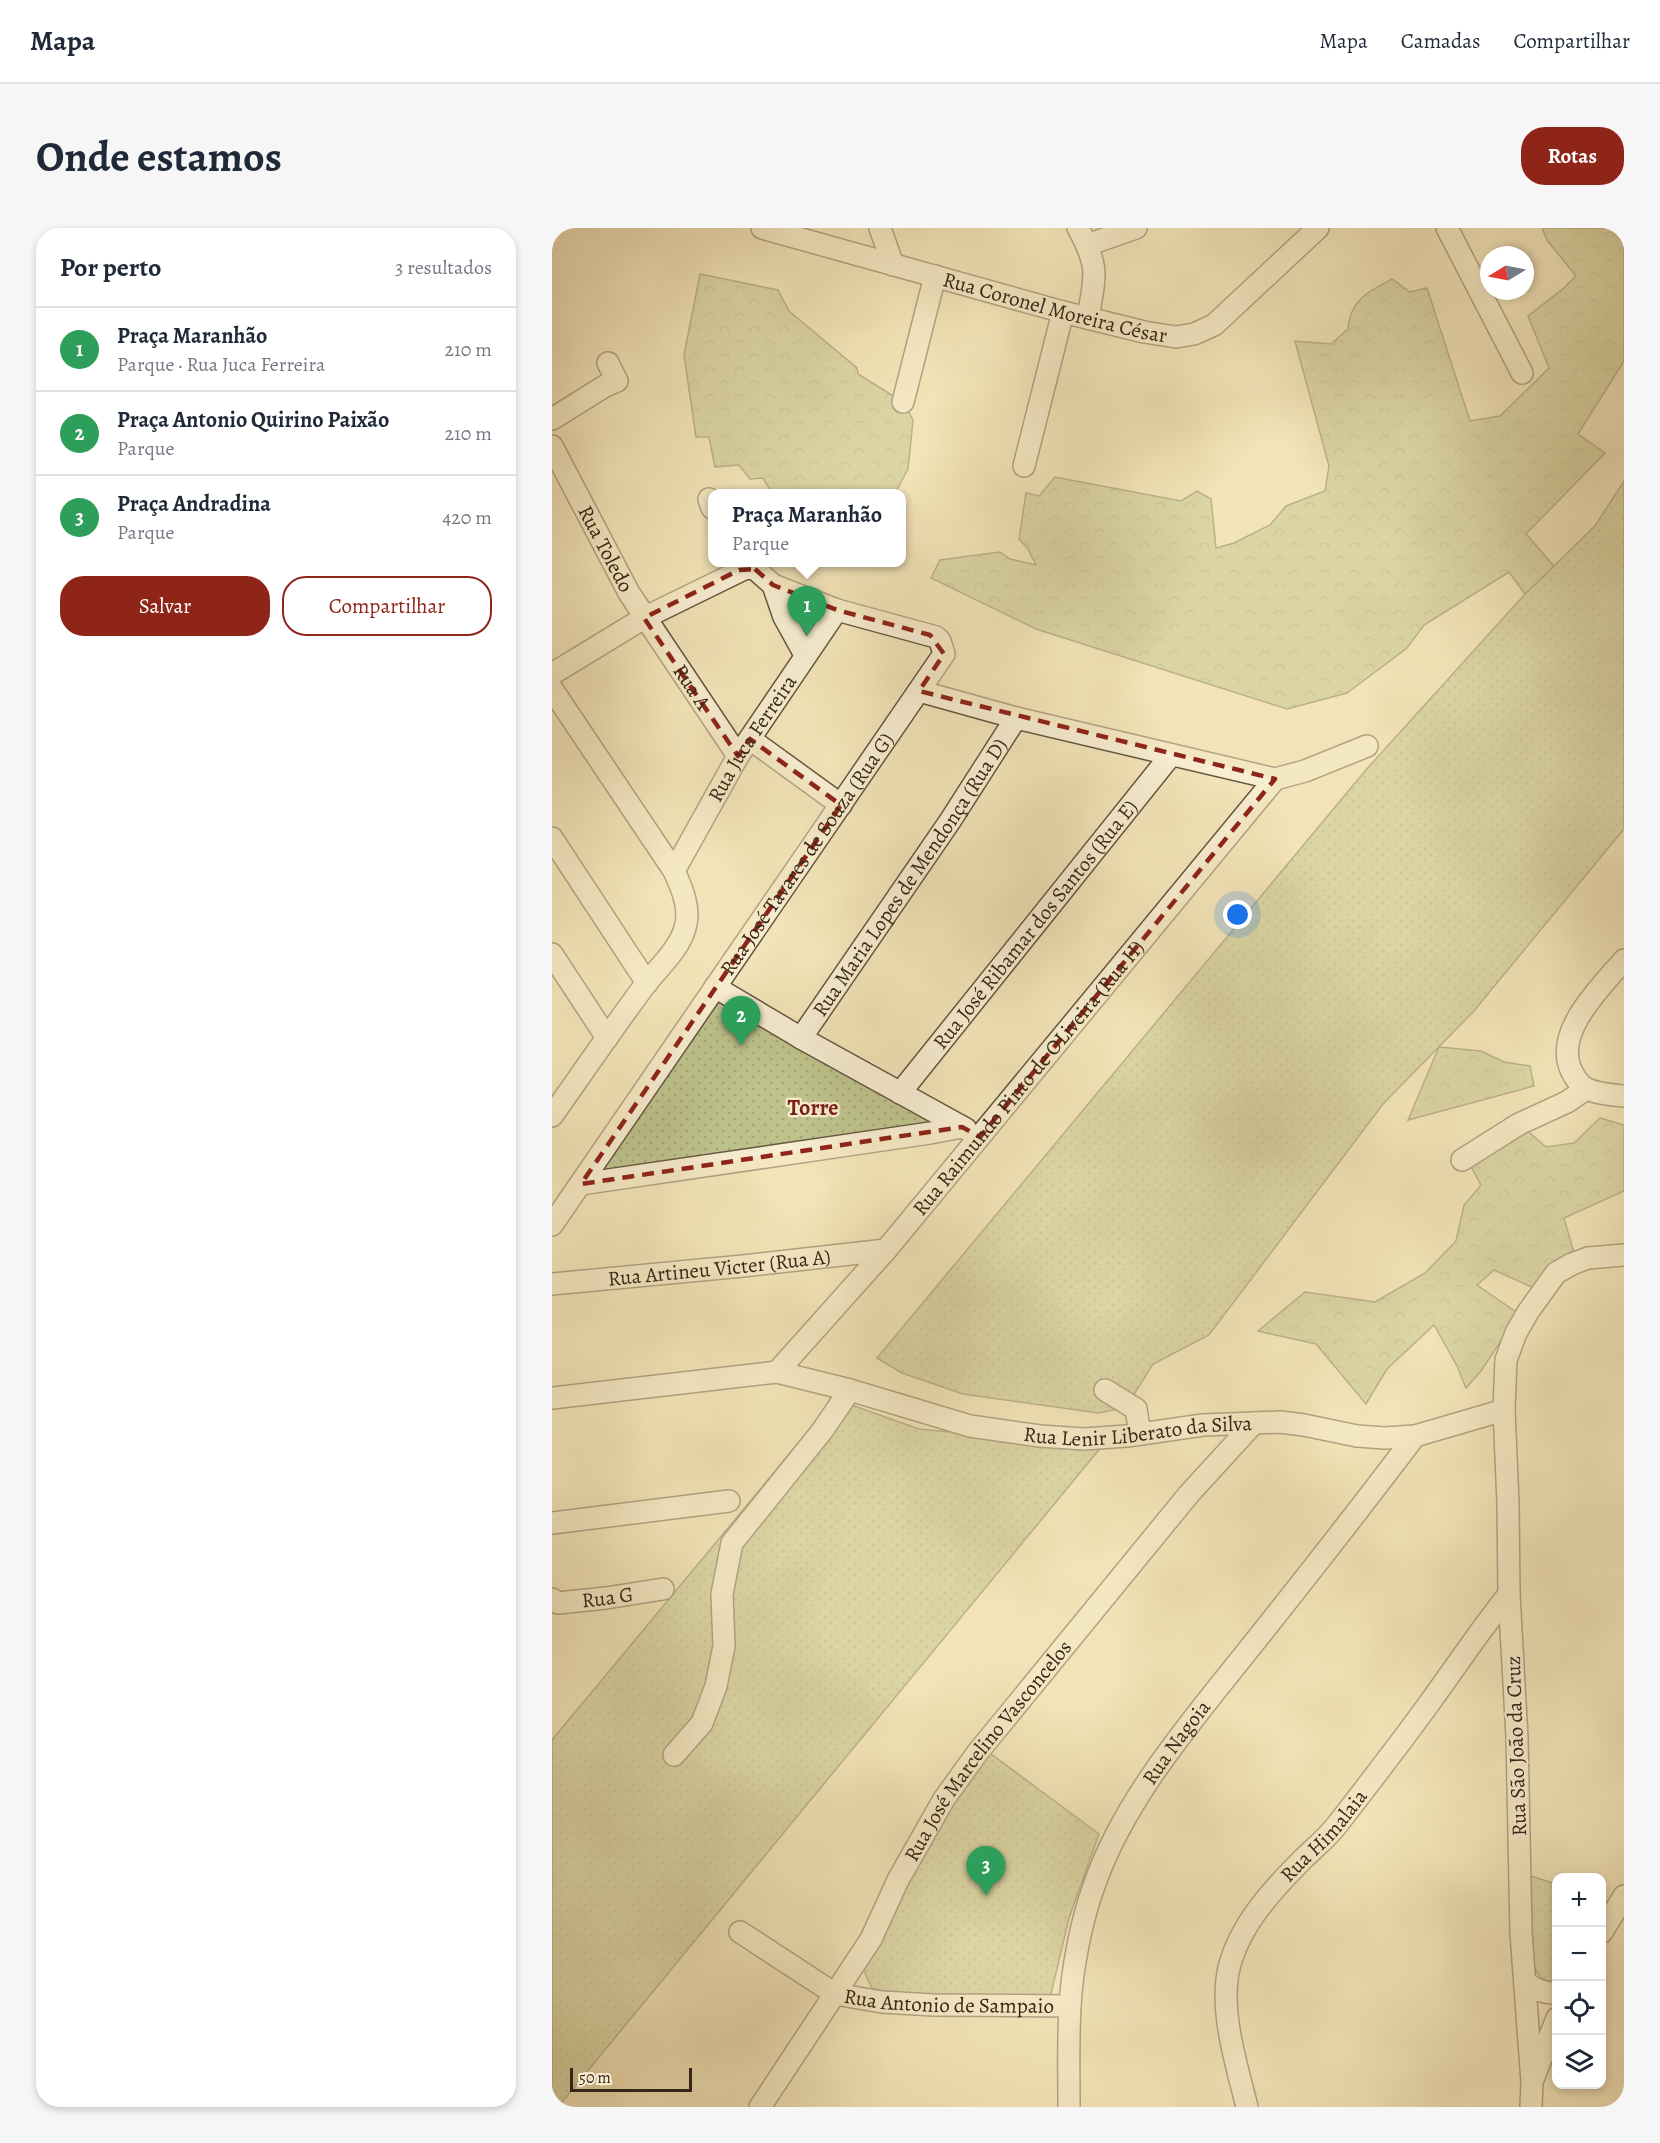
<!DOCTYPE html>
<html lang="pt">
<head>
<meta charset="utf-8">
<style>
	:root { --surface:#fff; --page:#f6f6f7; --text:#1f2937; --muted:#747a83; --line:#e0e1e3; --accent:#8f2418 }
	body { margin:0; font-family:Alegreya,serif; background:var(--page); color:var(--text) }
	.controls { position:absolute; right:18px; bottom:18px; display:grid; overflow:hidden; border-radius:12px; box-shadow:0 3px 9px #0003 }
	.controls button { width:54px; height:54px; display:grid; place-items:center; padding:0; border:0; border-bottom:2px solid var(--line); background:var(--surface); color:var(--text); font:30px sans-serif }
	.compass { position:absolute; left:928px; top:18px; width:54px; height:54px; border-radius:50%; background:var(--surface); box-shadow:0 3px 9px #0003; rotate:260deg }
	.scale { position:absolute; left:18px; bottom:15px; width:122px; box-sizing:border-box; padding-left:6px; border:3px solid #372618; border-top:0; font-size:16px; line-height:21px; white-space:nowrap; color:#372618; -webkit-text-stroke:4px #f7edd1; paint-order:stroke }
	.you { position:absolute; left:686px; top:687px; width:21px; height:21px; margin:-15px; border:4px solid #fff; border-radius:50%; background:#1a73e8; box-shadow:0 0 0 9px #1a73e833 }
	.badge { display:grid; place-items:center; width:39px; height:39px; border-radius:50%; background:var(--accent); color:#fff; font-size:20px; font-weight:700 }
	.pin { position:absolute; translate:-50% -50px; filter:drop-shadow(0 2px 3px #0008) }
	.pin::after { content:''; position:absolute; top:32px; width:21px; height:18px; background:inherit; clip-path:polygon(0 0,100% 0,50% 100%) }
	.popup { position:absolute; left:156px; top:261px; width:198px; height:78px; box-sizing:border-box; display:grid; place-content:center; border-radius:12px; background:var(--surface); filter:drop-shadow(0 2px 4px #0005); font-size:20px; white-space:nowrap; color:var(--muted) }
	.popup b { font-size:22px; color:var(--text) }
	.popup::after { content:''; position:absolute; left:50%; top:100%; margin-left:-12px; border:12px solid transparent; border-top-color:var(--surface) }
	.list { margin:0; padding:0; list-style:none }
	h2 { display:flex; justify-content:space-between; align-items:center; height:78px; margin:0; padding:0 24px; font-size:26px }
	h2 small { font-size:20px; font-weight:400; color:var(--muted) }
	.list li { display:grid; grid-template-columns:39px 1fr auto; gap:18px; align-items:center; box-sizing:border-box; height:84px; padding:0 24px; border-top:2px solid var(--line) }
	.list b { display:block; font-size:22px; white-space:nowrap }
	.list p { margin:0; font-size:20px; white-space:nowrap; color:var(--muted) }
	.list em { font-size:20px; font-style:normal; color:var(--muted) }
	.actions { display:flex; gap:12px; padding:18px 24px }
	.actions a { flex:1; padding:14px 0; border:2px solid var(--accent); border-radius:24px; text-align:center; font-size:21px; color:var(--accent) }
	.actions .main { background:var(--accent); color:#fff }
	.icon { flex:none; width:33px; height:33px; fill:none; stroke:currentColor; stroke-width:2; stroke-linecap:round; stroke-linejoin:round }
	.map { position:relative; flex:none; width:1072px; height:1879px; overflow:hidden; border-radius:24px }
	header { display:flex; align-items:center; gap:36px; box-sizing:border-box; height:84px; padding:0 30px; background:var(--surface); border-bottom:2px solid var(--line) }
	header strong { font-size:28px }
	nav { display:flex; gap:33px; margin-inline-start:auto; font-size:21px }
	.intro { display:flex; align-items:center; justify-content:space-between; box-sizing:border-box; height:144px; padding:0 36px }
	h1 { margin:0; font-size:42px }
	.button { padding:15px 27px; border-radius:24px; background:var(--accent); color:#fff; font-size:21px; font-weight:700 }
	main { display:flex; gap:36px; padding:0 36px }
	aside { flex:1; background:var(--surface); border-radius:24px; box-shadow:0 3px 9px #0003 }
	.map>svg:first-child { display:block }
	.grass { fill:url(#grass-dots); stroke:#7a7452; stroke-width:1.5 }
	.forest { fill:url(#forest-crowns); stroke:#7a7452; stroke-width:1.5 }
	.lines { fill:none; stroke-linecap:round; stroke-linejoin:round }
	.minor-casing { stroke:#665640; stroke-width:24 }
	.minor { stroke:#f7edd1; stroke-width:21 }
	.marked { fill:none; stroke:#8f2418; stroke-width:4.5; stroke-dasharray:12 8; stroke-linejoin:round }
	.labels { text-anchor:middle; stroke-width:4.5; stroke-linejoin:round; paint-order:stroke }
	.street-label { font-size:21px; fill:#372618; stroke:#f7edd1 }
	.neighbourhood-label { font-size:22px; font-weight:bold; fill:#7a1f14; stroke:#f7edd1 }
</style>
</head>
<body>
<header>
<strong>Mapa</strong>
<nav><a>Mapa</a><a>Camadas</a><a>Compartilhar</a></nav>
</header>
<div class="intro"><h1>Onde estamos</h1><a class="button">Rotas</a></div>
<main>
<aside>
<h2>Por perto<small>3 resultados</small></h2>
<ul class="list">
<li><span class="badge" style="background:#2e9e5b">1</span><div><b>Praça Maranhão</b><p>Parque · Rua Juca Ferreira</p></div><em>210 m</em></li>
<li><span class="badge" style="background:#2e9e5b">2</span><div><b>Praça Antonio Quirino Paixão</b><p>Parque</p></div><em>210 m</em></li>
<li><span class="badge" style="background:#2e9e5b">3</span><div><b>Praça Andradina</b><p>Parque</p></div><em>420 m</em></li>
</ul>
<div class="actions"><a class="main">Salvar</a><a>Compartilhar</a></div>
</aside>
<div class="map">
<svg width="1072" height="1879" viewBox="0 0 1072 1879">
	<defs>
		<pattern id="grass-dots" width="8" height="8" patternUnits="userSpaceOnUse" patternTransform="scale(1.5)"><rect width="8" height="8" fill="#bec38c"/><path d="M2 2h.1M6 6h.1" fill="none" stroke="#a4a778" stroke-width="1.8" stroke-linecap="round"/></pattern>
		<pattern id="forest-crowns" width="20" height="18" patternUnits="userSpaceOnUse" patternTransform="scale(1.5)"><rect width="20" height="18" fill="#bec38c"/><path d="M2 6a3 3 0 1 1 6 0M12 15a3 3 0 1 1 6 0" fill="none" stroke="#a4a778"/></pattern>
	</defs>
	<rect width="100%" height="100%" fill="#f2e4b8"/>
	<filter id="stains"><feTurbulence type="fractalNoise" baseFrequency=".00333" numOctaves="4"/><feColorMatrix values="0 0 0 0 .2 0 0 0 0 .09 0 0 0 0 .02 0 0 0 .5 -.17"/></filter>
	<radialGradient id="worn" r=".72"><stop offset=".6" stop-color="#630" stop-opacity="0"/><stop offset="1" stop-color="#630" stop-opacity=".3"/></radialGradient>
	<g class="grass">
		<path d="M1072 253V601L921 784 831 876 657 1107 601 1136 574 1179 547 1185 411 1166 350 1145 325 1130 813 543 973 366 1043 298Z"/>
		<path d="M221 357 285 382 253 427Z"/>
		<path d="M163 772 380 894 42 949Z"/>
		<path d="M283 1171 367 1201 550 1218 6 1879H0V1512Z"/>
		<path d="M435 1523 547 1606 517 1690 497 1774 341 1766 320 1760 311 1741 358 1636Z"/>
		<path d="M979 1648 1004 1656V1754C994 1754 986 1749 982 1739 975 1721 979 1670 979 1648Z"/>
	</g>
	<g class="forest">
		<path d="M990 0H1072V133L1026 206 1053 225 974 306 1002 338 973 366 957 344 872 397 855 420 795 465 735 481 484 401 379 350 388 332 448 324 458 331 484 337 476 321 467 311 474 265 487 268 503 249 629 273 645 263 659 271 664 320 682 315 718 297 734 278 773 263 777 238 743 113 779 116 796 101C798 72 817 63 840 51L858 64 875 60 918 193 948 188 997 140 976 88 1012 60 1024 48 995 12Z"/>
		<path d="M148 46 226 62 237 83 305 140 306 146 351 174 361 192 356 241 343 265H220L211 250 198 251 187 237 163 239 157 209H144L132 127Z"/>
		<path d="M887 819 929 823 952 834 978 838 982 858 856 892Z"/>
		<path d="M1048 890 1072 897V963L1012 990 1021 1022 1004 1034 984 1061 942 1042 925 1057 967 1086 929 1143 914 1160 905 1138 882 1097 835 1141 814 1176 764 1116 706 1103 753 1064 823 1074 873 1045 904 1013 912 977 929 957 919 939 972 900 994 919 1022 915Z"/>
	</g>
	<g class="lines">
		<defs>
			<g id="minor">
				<path id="s1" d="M210 0 511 84 592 104 624 109 642 106 662 97 766 0"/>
				<path d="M328 0 341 37"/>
				<path d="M526 0C548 40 543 47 536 90"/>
				<path d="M895 0 970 145"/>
				<path d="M535 17 584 0"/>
				<path d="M351 174 383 48"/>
				<path d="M0 191 53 158 65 153 56 135"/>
				<path id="s2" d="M0 218 77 365 186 528"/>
				<path d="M472 238 511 84"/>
				<path d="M157 271 160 280"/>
				<path d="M0 446 92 390 194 340 203 341 221 357 232 389 253 427"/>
				<path d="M0 461 122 643C130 660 139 681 133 700 127 722 106 740 93 757 61 800 31 844 0 888"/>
				<path d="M367 463 464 490 723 551 753 543 815 518"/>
				<path d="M198 511 289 577"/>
				<path d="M0 610 95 755"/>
				<path id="s3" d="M122 643 186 528 285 382"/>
				<path d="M0 726 55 810"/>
				<path d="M1072 732C1049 759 1000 805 1020 844 1023 850 1029 858 1035 861 1046 866 1060 867 1072 868"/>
				<path d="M163 759 249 810 414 901"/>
				<path id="s4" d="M249 810 398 593 464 490"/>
				<path id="s5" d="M348 865 619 527"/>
				<path d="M910 932 967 896 1015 874 1034 861"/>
				<path d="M29 956 378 905 410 899"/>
				<path id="s6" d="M0 997 392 426 388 413 384 409 285 382 221 357"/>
				<path id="s7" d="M0 1056 191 1038 334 1022"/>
				<path id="s8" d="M225 1144 334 1022 723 551"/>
				<path d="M553 1162 584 1181 588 1206"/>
				<path id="s9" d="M0 1170 225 1144 298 1162 418 1198 488 1208 532 1211 575 1208 651 1197 728 1194 752 1197 805 1208 833 1210 863 1208 952 1182"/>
				<path d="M0 1295 177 1273"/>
				<path id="s10" d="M0 1371 6 1375 54 1370 111 1361"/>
				<path d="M122 1527 150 1495 164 1458 172 1418 170 1366 180 1315 270 1203 298 1162"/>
				<path id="s11" d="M188 1704 283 1766 330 1774 381 1777 518 1778"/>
				<path d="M1050 1704 1072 1668"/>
				<path d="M973 1754C983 1762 991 1765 1005 1765"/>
				<path d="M980 1854 969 1705 965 1509 957 1366 956 1275 952 1182 954 1132 964 1105 976 1084 1004 1045 1020 1036 1036 1030 1072 1027"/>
				<path id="s12" d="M208 1879 319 1711 346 1652 392 1571 426 1524 637 1266 702 1195"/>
				<path id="s13" d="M517 1879C517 1846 516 1812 518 1779 520 1741 529 1694 542 1658 572 1570 643 1489 701 1416 756 1347 810 1278 863 1208"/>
				<path id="s14" d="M695 1879C685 1838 667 1783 677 1740 687 1698 720 1662 750 1632 762 1620 775 1610 785 1597 816 1557 847 1517 876 1477 903 1440 928 1402 957 1366"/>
				<path d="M979 1879 980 1854 1005 1790"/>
			</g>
		</defs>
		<use href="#minor" class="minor-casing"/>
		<use href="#minor" class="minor"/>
	</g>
	<path d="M0 0H1072V1879H0ZM203 341 221 357 285 382 378 407 392 426 367 463 723 551 428 909 410 899 29 956 289 577 198 511 186 528 92 390 187 342Z" fill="#f2e4b8" fill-opacity=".55" fill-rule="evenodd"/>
	<path class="marked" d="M203 341 221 357 285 382 378 407 392 426 367 463 723 551 428 909 410 899 29 956 289 577 198 511 186 528 92 390 187 342Z"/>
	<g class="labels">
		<g class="street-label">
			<text dy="7" stroke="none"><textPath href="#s1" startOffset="304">Rua Coronel Moreira César</textPath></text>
			<text dy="7" stroke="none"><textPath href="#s2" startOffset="116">Rua Toledo</textPath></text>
			<text dy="7" stroke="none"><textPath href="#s2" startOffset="279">Rua A</textPath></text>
			<text dy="7" stroke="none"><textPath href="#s3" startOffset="154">Rua Juca Ferreira</textPath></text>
			<text dy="7" stroke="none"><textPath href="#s6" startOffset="450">Rua José Tavares de Souza (Rua G)</textPath></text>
			<text dy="7" stroke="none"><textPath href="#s4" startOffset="194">Rua Maria Lopes de Mendonça (Rua D)</textPath></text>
			<text dy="7" stroke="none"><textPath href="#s5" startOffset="216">Rua José Ribamar dos Santos (Rua E)</textPath></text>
			<text dy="7" stroke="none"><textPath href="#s8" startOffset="387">Rua Raimundo Pinto de OLiveira (Rua H)</textPath></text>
			<text dy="7" stroke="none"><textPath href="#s7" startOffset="168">Rua Artineu Victer (Rua A)</textPath></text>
			<text dy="7" stroke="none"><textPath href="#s9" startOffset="596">Rua Lenir Liberato da Silva</textPath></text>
			<text dy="7" stroke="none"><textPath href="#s10" startOffset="57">Rua G</textPath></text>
			<text dy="7" stroke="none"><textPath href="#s13" startOffset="390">Rua Nagoia</textPath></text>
			<text transform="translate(964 1518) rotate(-92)" y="7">Rua São João da Cruz</text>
			<text dy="7" stroke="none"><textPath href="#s12" startOffset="424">Rua José Marcelino Vasconcelos</textPath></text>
			<text dy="7" stroke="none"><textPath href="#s14" startOffset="306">Rua Himalaia</textPath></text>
			<text dy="7" stroke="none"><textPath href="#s11" startOffset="228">Rua Antonio de Sampaio</textPath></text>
		</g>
		<g class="neighbourhood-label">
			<text x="261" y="887">Torre</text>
		</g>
	</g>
	<rect width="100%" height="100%" filter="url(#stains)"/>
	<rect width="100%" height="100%" fill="url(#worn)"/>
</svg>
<div class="controls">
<button>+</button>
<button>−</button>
<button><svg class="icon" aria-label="locate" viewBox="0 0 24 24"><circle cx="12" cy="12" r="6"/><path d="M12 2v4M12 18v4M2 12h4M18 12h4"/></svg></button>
<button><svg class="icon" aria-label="layers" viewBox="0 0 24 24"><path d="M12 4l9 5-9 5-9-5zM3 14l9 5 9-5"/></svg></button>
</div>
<svg class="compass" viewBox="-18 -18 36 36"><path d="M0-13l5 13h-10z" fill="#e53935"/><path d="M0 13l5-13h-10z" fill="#747a83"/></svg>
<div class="scale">50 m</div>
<div class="you"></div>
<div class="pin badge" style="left:255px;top:408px;background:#2e9e5b">1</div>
<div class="popup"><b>Praça Maranhão</b>Parque</div>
<div class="pin badge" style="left:189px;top:818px;background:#2e9e5b">2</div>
<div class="pin badge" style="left:434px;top:1668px;background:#2e9e5b">3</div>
</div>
</main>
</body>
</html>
